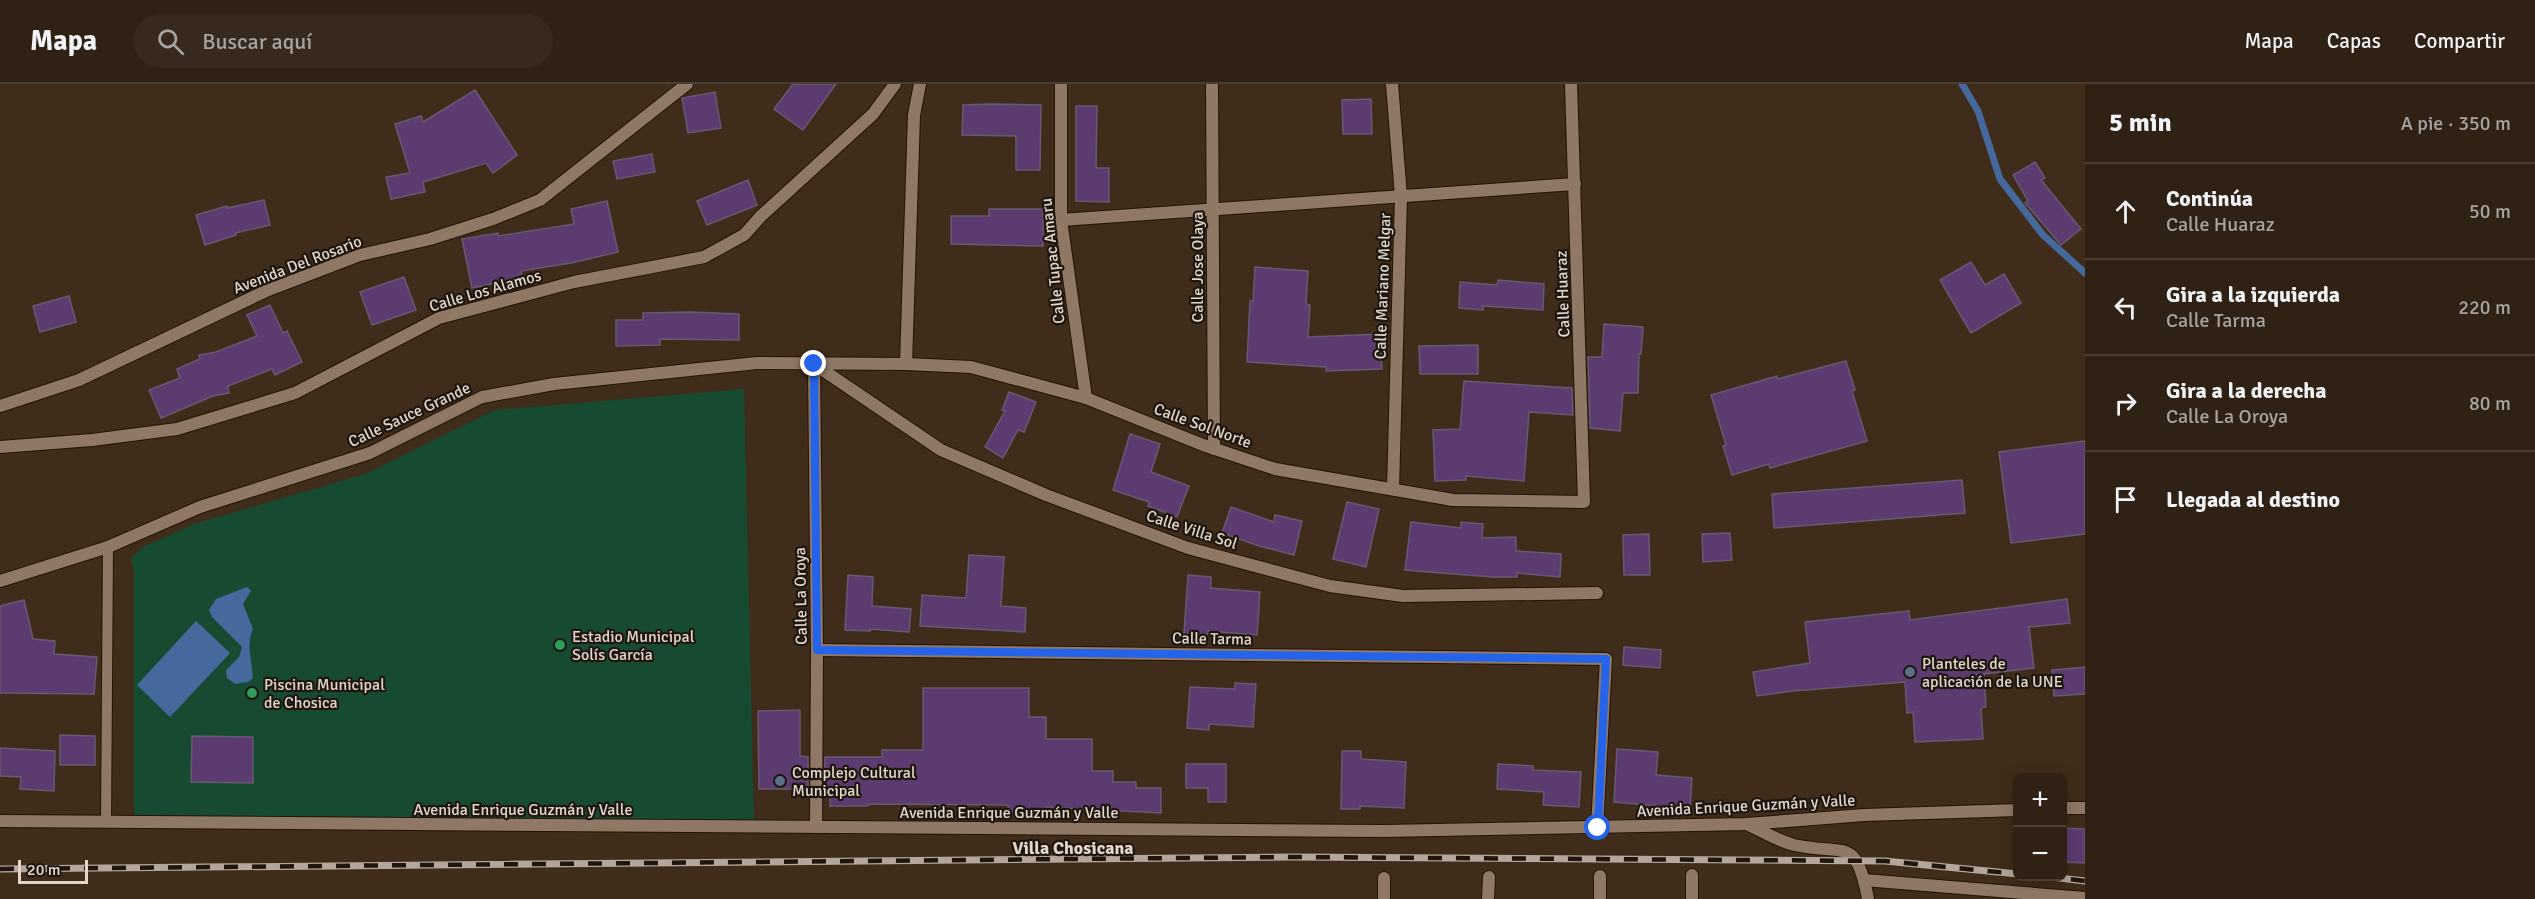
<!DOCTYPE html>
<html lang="es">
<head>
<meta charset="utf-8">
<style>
	:root { --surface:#2f2114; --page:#37291d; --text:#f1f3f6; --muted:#a7a3a0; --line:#4a3e34 }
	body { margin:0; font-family:Signika,sans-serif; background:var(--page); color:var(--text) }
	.controls { position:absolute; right:18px; bottom:18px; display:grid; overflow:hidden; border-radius:9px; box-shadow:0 3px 15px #0003 }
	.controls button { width:54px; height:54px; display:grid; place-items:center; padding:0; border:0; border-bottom:2px solid var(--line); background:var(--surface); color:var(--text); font:30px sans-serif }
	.scale { position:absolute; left:18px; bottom:15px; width:70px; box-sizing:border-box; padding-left:6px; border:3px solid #e2d6cb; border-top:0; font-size:16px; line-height:21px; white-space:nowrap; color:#e2d6cb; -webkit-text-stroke:4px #1f170f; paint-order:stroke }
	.stop { position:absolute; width:18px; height:18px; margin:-14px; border:4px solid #2563eb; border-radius:50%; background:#fff }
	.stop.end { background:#2563eb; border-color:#fff; box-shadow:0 2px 6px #0008 }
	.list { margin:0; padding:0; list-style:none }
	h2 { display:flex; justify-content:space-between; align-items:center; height:78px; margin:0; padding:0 24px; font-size:26px }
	h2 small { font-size:20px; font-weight:400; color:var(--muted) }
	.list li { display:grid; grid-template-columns:39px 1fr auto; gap:18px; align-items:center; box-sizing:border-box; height:96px; padding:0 24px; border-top:2px solid var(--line) }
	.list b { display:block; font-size:22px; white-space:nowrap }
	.list p { margin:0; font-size:20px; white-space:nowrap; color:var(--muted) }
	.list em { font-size:20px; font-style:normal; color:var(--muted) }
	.icon { flex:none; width:33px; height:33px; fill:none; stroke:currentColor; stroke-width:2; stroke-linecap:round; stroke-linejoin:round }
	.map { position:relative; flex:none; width:2085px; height:815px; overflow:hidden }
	header { display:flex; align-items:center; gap:36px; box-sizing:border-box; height:84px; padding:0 30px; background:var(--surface); border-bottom:2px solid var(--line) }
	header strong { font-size:28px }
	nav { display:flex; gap:33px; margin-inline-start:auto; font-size:21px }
	.search { width:420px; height:54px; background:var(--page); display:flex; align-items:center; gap:15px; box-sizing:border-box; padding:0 21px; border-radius:33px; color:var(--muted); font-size:22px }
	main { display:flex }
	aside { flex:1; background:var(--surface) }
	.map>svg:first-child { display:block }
	.green { fill:#174b31 }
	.water { fill:#45689d }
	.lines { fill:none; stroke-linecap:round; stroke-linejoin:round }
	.stream { stroke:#45689d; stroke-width:7 }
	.building { fill:#5c3b70; stroke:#675970; stroke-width:1.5 }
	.service-casing { stroke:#251404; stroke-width:12 }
	.minor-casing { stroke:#251404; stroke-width:14 }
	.tertiary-casing { stroke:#251404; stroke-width:14 }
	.service { stroke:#8f7966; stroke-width:10 }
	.minor { stroke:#8f7966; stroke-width:12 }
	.tertiary { stroke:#8f7966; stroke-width:12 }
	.rail-casing { stroke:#b4a69a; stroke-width:7 }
	.rail { stroke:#1f170f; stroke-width:4.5; stroke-dasharray:14; stroke-linecap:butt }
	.route { stroke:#2563eb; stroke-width:8 }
	.leisure-dot { fill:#2e9e5b; stroke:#1f170f; stroke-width:2 }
	.service-dot { fill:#5c6f8a; stroke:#1f170f; stroke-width:2 }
	.labels { text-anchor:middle; stroke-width:4.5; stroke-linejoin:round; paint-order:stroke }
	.street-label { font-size:16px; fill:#e2d6cb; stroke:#1f170f }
	.poi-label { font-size:16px; fill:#e2d6cb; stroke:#1f170f; text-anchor:start }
	.neighbourhood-label { font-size:18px; font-weight:bold; fill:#e2d6cb; stroke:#1f170f }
</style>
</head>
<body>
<header>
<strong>Mapa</strong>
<div class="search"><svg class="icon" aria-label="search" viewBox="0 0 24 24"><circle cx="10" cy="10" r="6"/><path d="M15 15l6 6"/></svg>Buscar aquí</div>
<nav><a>Mapa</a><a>Capas</a><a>Compartir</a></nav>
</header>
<main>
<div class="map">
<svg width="2085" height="815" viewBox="0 0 2085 815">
	<rect width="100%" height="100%" fill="#3f2c1b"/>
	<path class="green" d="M744 305 754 736 134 731V488L131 474 143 463 194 440 365 390 495 326Z"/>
	<g class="water">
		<path d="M247 503 251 507 243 520 253 545C246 559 252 578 253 594L248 598 235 600 227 594 226 586 239 573 242 563 212 533 209 526 216 515Z"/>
		<path d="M196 537 230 569 170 633 137 601Z"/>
	</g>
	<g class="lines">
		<path class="stream" d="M1962 0 1978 27 2000 95 2043 151 2085 189"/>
	</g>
	<g class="building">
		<path d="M793 0H836L803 46 774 25Z"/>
		<path d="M475 6 517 71 493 89 486 79 423 98 425 108 391 115 386 93 410 89 395 40 421 32 423 38Z"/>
		<path d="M715 8 721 44 688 49 682 14Z"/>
		<path d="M1371 15 1372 50H1343L1342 16Z"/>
		<path d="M990 20 1041 21 1040 86H1016V52L962 51 963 21Z"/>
		<path d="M1076 22H1097L1096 84H1109V118L1076 117Z"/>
		<path d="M652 70 655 88 617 95 613 77Z"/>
		<path d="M2035 78 2045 94 2041 96 2081 145 2061 161 2025 119 2028 117 2013 91Z"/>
		<path d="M748 96 757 121 707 141 697 117Z"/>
		<path d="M264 116 270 141 235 149 236 151 205 161 196 131 227 122V124Z"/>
		<path d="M607 117 618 168 571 179 521 187 522 193 472 204 462 155 498 149 499 152 574 140 571 125Z"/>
		<path d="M989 125H1043V162L951 160V132H989Z"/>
		<path d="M1971 178 1985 201 2004 190 2021 219 1971 249 1940 196Z"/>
		<path d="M1255 183 1308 187 1306 220 1310 221 1308 253 1380 250 1382 285 1326 287V283L1247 278 1250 217H1253Z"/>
		<path d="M404 193 416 226 372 241 360 208Z"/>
		<path d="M1498 196 1544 200 1543 226 1483 222V226L1459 224 1460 198 1497 201Z"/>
		<path d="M69 212 76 238 40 248 33 222Z"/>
		<path d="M270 221 283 249 287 247 302 278 275 291 272 285 228 302 229 309 213 312 161 334 149 306 180 294 177 285 200 275 199 271 216 268 257 252 247 231Z"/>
		<path d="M691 228 739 230V256L660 255V261L616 262V236H643V229Z"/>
		<path d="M1604 240 1643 243 1641 270H1639L1638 309H1623L1620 347 1590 344 1588 273H1602Z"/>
		<path d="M1478 261V290H1420L1419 262Z"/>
		<path d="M1846 277 1855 306 1852 307 1867 357 1770 384 1769 380 1732 391 1723 362 1726 361 1711 311 1777 292V295Z"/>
		<path d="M1464 297 1572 304 1573 331 1529 328 1524 397 1466 392V396L1435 397 1433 346 1460 345Z"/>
		<path d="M1009 308 1036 318 1024 348 1018 346 1003 374 985 363 1005 327 1002 326Z"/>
		<path d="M1130 350 1160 360 1151 388 1189 402 1177 433 1148 422 1149 418 1113 406Z"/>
		<path d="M2085 357V450L2011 459 1999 368Z"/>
		<path d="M1962 396 1965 429 1774 444 1772 410Z"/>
		<path d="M1347 418 1379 425 1366 483 1333 475Z"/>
		<path d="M1231 423 1274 438 1275 431 1302 437 1294 471 1259 462 1222 449Z"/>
		<path d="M1411 438 1461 444V438L1483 440 1482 454 1516 453V467L1561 470 1560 493 1517 489V493H1492L1405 486Z"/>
		<path d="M1730 449 1732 476 1703 478 1702 450Z"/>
		<path d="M1649 450 1650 491H1624L1623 451Z"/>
		<path d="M969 471 1004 473 1001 522 1026 524 1025 548 920 542 922 511 966 514Z"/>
		<path d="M848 491 873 493 872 522 911 525 909 548 870 545V547L845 546Z"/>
		<path d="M1188 491 1211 493V504L1260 508 1257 551 1208 547V551L1184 549Z"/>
		<path d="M2067 515 2070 539 2029 543 2034 584 1984 590 1986 623 1981 624 1983 655 1915 658 1913 628 1907 629 1905 598 1793 607 1757 612 1753 588 1810 579 1805 538 1909 527 1910 536Z"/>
		<path d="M24 516 33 555 55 557 54 570 97 573 94 610 0 609V522Z"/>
		<path d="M1624 563 1661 566 1660 584 1623 581Z"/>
		<path d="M2085 583V610L2054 612 2052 586Z"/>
		<path d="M1235 599 1256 600 1253 643 1209 640V646L1187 644 1190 603 1235 605Z"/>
		<path d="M923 604H1029V633H1046V655H1092V687H1113V698H1136V704H1161V729L1046 723V728H1008V721L868 720V722H830V705H824L825 673H882V666H923Z"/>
		<path d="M800 626V672L808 673V705H759L758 627Z"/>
		<path d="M60 651 95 652V681H60Z"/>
		<path d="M192 652 253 653V699L191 698Z"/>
		<path d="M0 664 55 667 54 707 20 705 21 693 0 692Z"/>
		<path d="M1617 665 1658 668 1656 691 1692 694 1690 725 1614 718Z"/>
		<path d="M1342 667H1361V675L1406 678 1404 724 1360 722V725H1341Z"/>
		<path d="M1186 680H1226V718H1208V704H1186Z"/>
		<path d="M1498 680 1533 682V686L1581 688 1579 723 1543 721 1544 708 1497 705Z"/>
		<path d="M2062 744 2085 745V779L2062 778Z"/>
	</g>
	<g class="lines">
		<defs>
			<path id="service" d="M106 738 108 463"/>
			<g id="minor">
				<path d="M1061 0V136L1086 314"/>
				<path d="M1212 0 1214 365"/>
				<path d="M1392 0 1401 112 1393 405"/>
				<path d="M1061 136 1575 100"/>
				<path d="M814 280 941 366 1046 411 1188 464 1330 502 1403 512 1597 509"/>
				<path d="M814 280 817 566 816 743"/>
				<path d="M906 280 914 31 920 0"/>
				<path d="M0 322 79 296 266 207 360 171 430 155 493 135 540 116 687 0"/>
				<path d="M0 363 92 356 177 345 295 309 439 234 574 198 704 173 744 151 761 132 873 30 895 0"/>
				<path d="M0 497 108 463 200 423 370 369 482 313 554 300 757 279 906 280 971 283 1086 314 1203 361 1275 385 1453 416 1584 418 1571 0"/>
				<path d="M817 566 1606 575 1597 744"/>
				<path d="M1747 740C1762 747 1778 757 1794 761 1845 772 1856 751 1868 815"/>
				<path d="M1384 794V815"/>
				<path d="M1864 796 2085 814"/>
				<path d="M1488 815 1489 793"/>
				<path d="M1600 815V792"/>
				<path d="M1692 815V791"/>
			</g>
			<g id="tertiary">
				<path d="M2062 724H2085"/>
				<path d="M0 737 1384 747 1747 740 1864 731 2018 726"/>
			</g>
		</defs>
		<use href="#service" class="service-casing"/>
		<use href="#minor" class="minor-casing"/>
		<use href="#tertiary" class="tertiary-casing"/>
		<use href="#service" class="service"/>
		<use href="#minor" class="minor"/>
		<use href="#tertiary" class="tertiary"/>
		<defs>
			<g id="rail">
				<path d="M0 785 1291 773 1885 777 2018 790"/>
				<path d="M2043 792 2085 797"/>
			</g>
		</defs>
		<use href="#rail" class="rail-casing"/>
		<use href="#rail" class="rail"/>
	</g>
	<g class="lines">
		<path class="route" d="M814 280 817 566 1606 575 1598 744"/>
	</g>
	<g class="leisure-dot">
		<circle cx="560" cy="561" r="6"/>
		<circle cx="252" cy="609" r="6"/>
	</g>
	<g class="service-dot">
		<circle cx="1910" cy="588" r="6"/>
		<circle cx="780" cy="697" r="6"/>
	</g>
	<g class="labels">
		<g class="street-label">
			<text transform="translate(1052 177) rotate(-96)" y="6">Calle Tupac Amaru</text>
			<text transform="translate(297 180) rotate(-21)" y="6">Avenida Del Rosario</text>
			<text transform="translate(1197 183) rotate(-90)" y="6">Calle Jose Olaya</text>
			<text transform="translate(1382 202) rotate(-88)" y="6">Calle Mariano Melgar</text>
			<text transform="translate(485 206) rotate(-16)" y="6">Calle Los Alamos</text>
			<text transform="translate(1562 210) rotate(-92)" y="6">Calle Huaraz</text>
			<text transform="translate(409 330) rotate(-25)" y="6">Calle Sauce Grande</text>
			<text transform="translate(1203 341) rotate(20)" y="6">Calle Sol Norte</text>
			<text transform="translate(1192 445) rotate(18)" y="6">Calle Villa Sol</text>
			<text transform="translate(800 512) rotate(-91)" y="6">Calle La Oroya</text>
			<text transform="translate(1212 554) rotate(1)" y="6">Calle Tarma</text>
			<text transform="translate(1746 721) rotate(-3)" y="6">Avenida Enrique Guzmán y Valle</text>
			<text x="523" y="731">Avenida Enrique Guzmán y Valle</text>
			<text x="1009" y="734">Avenida Enrique Guzmán y Valle</text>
		</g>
		<g class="poi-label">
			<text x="572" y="558">Estadio Municipal<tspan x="572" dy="18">Solís García</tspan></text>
			<text x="1922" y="585">Planteles de<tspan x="1922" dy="18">aplicación de la UNE</tspan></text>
			<text x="264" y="606">Piscina Municipal<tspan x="264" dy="18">de Chosica</tspan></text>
			<text x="792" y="694">Complejo Cultural<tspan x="792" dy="18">Municipal</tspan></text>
		</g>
		<g class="neighbourhood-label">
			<text x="1073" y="770">Villa Chosicana</text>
		</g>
	</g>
</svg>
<div class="controls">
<button>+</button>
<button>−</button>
</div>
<div class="scale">20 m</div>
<div class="stop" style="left:1598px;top:744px"></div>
<div class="stop end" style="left:814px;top:280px"></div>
</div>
<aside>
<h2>5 min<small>A pie · 350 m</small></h2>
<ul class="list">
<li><svg class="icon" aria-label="ahead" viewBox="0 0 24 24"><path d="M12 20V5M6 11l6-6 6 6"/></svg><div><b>Continúa</b><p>Calle Huaraz</p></div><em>50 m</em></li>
<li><svg class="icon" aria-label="left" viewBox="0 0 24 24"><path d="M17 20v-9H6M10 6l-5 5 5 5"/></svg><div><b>Gira a la izquierda</b><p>Calle Tarma</p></div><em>220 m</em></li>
<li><svg class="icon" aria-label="right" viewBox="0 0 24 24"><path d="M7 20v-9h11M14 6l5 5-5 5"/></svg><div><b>Gira a la derecha</b><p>Calle La Oroya</p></div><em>80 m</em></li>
<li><svg class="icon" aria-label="arrive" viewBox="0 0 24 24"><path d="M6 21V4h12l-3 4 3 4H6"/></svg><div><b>Llegada al destino</b></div></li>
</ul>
</aside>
</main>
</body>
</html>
